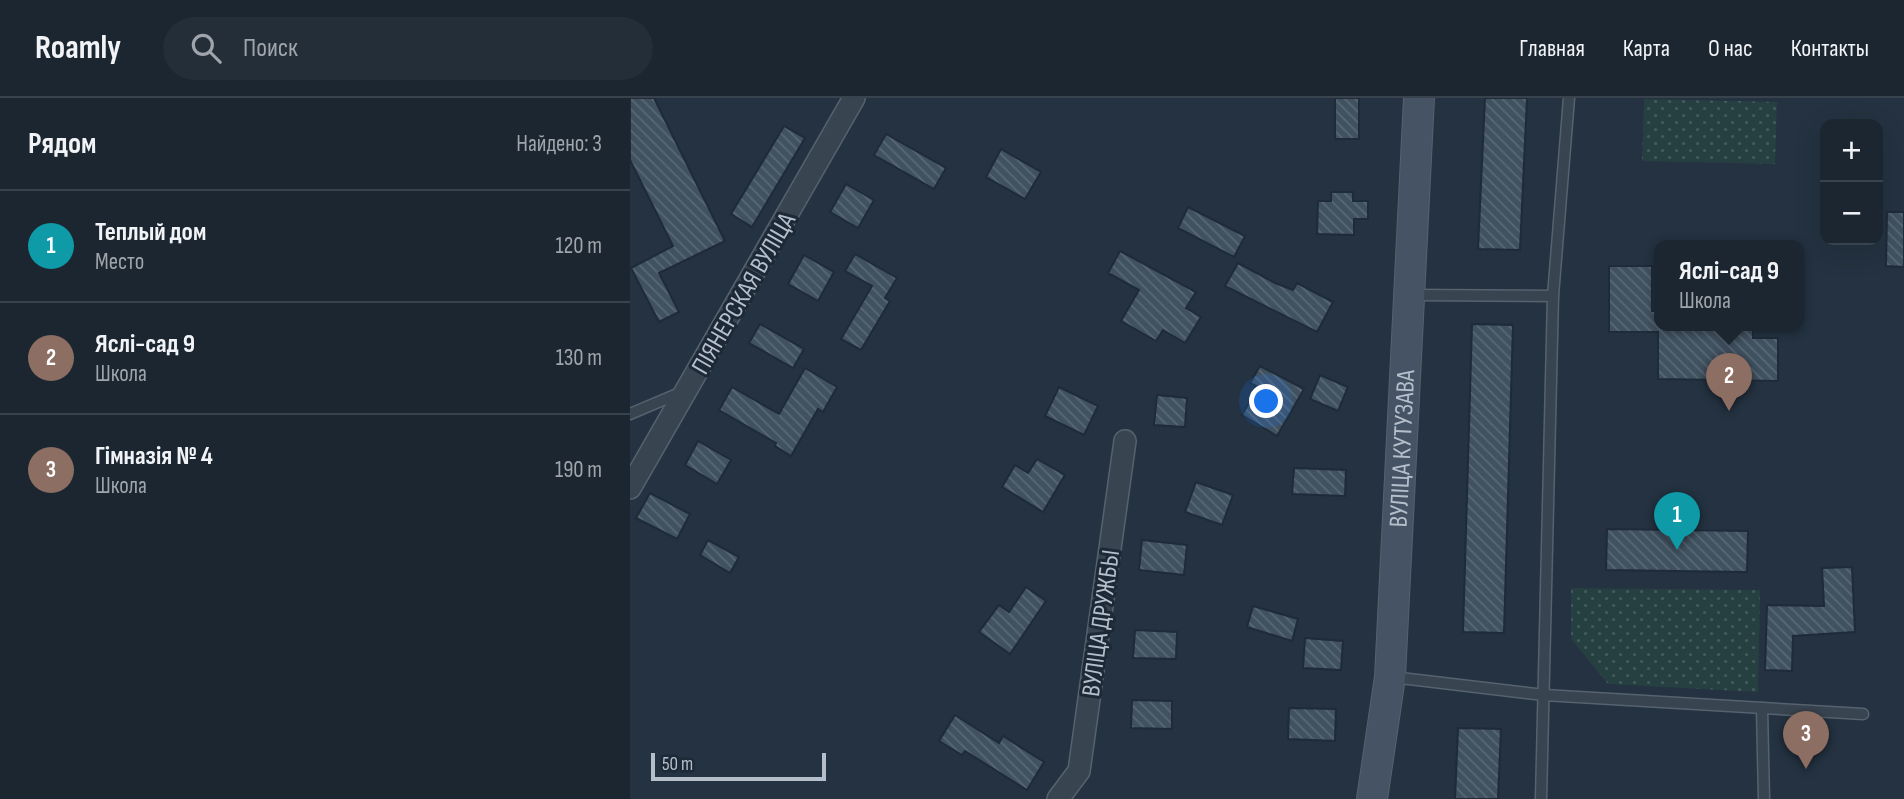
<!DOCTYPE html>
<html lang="ru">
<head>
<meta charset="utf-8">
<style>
	:root { --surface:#1b2631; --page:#242e39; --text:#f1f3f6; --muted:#a0a5ab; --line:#39434d; --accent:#bca0f2 }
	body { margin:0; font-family:"Sofia Sans Condensed",sans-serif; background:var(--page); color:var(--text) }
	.controls { position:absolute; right:21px; top:21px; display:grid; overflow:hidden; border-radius:14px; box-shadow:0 7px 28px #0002 }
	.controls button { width:63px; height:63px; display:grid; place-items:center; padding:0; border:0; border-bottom:2px solid var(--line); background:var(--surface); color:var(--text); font:35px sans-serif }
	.scale { position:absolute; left:21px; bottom:18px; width:175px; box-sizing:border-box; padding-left:7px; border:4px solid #b5bfcb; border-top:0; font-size:19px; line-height:24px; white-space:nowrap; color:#b5bfcb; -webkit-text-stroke:5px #1d2936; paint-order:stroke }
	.you { position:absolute; left:637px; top:304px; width:24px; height:24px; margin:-18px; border:5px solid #fff; border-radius:50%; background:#1a73e8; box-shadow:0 0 0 10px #1a73e833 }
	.badge { display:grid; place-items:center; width:46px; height:46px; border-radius:50%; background:var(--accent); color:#fff; font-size:23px; font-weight:700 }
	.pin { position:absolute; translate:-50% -58px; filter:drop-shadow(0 2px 4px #0008) }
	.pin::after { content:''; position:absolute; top:37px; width:24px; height:21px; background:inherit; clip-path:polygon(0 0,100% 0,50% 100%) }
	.popup { position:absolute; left:1024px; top:142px; width:150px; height:91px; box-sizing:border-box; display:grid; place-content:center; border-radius:14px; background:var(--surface); filter:drop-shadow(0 2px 5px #0005); font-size:23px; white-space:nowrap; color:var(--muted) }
	.popup b { font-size:26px; color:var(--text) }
	.popup::after { content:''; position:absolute; left:50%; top:100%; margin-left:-14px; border:14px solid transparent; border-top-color:var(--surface) }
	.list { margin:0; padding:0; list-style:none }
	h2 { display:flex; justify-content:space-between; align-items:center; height:91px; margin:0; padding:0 28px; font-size:30px }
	h2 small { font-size:23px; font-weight:400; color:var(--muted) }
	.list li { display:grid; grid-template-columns:46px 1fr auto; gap:21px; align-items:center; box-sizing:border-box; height:112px; padding:0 28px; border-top:2px solid var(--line) }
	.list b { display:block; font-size:26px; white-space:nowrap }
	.list p { margin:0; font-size:23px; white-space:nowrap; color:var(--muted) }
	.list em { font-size:23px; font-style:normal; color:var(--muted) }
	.icon { flex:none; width:38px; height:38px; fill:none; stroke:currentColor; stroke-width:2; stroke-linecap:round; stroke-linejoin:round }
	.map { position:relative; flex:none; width:1274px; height:701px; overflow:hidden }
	header { display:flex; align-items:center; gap:42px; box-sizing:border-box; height:98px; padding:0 35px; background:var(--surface); border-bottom:2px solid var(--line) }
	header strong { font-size:33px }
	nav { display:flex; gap:38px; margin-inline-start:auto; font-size:24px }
	.search { width:490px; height:63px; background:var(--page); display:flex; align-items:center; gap:18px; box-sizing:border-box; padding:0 24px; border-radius:38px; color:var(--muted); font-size:26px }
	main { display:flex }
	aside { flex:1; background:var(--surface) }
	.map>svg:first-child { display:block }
	.green { fill:url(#green-dots) }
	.building { fill:url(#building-back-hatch); stroke:#1f2b38; stroke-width:2 }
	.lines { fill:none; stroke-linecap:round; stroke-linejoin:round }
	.lane-casing { stroke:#56626e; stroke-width:13 }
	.street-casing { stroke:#56626e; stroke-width:24 }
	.secondary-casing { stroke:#56626e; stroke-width:32 }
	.lane { stroke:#394451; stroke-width:10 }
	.street { stroke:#394451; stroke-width:21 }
	.secondary { stroke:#465364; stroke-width:30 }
	.labels { text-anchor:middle; stroke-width:6; stroke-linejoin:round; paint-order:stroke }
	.street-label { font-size:26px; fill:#b5bfcb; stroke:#1d2936 }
</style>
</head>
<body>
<header>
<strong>Roamly</strong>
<div class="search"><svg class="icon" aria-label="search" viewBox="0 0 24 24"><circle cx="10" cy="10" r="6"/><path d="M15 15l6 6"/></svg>Поиск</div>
<nav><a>Главная</a><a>Карта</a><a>О нас</a><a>Контакты</a></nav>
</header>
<main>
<aside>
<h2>Рядом<small>Найдено: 3</small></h2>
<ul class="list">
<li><span class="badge" style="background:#0f9aa8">1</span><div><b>Теплый дом</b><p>Место</p></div><em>120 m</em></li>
<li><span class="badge" style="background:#8d6e63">2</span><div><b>Яслі-сад 9</b><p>Школа</p></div><em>130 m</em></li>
<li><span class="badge" style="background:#8d6e63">3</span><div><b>Гімназія № 4</b><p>Школа</p></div><em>190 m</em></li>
</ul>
</aside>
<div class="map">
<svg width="1274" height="701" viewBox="0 0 1274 701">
	<defs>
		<pattern id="green-dots" width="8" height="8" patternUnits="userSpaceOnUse" patternTransform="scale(1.75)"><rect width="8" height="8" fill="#264042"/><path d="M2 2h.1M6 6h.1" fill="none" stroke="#435a5c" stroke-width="1.8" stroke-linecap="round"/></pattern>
		<pattern id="building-back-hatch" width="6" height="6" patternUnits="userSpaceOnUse" patternTransform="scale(1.75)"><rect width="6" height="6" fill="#405160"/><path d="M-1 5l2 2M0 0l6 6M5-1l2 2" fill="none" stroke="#596875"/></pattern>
	</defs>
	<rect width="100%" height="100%" fill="#243241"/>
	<g class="green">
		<path d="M1014 1 1147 4 1145 66 1012 63Z"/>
		<path d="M941 490 1130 492 1128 594 978 586 941 541Z"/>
	</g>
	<g class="building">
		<path d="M0 0H24L95 143 29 175 49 214 29 224 1 170 43 148 0 62Z"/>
		<rect x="705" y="0" width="24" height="41"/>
		<path d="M855 0H897L890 152 848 151Z"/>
		<path d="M154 28 175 40 122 129 101 116Z"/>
		<path d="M256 36 316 70 304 91 244 57Z"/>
		<path d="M371 51 411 74 395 101 356 79Z"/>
		<path d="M216 86 244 102 228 130 200 114Z"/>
		<path d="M701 94H723V103H738V121H724V137L687 136 688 103H701Z"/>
		<path d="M558 109 615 138 604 159 548 130Z"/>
		<path d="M1257 114H1274V169L1256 168Z"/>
		<path d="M490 153 566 194 556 210 571 219 555 245 533 232 526 243 491 223 509 192 478 175Z"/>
		<path d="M225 156 267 180 255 200 260 203 231 252 211 241 242 188 215 173Z"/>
		<path d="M174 157 204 174 188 203 158 186Z"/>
		<path d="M608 165 645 185 663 192 667 185 703 204 687 234 595 188Z"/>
		<path d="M979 168H1022V213H1029V227H1123V240H1148V283L1028 281V234H979Z"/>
		<path d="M130 226 174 251 163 270 119 245Z"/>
		<path d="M842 226 883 227 874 535 833 534Z"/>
		<path d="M630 268 674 291 647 338 612 317 628 289 620 285Z"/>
		<path d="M175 270 207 289 193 314 188 311 161 358 145 348 146 345 89 312 102 289 149 316Z"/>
		<path d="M690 277 718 289 708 313 680 301Z"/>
		<path d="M429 289 468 308 454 337 415 318Z"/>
		<path d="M527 297 557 300 555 329 524 327Z"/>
		<path d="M68 343 101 362 87 386 55 367Z"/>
		<path d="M407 361 435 377 413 414 372 389 385 367 398 375Z"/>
		<path d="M664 370 716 372 715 398 662 396Z"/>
		<path d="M566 384 603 397 592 427 555 414Z"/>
		<path d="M20 395 60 416 47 441 6 420Z"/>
		<path d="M977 431 1118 433 1117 474 976 472Z"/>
		<path d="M78 442 109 459 100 475 70 457Z"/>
		<path d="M512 442 557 447 554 477 509 472Z"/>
		<path d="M1222 469 1225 534 1163 538 1162 573 1135 572 1137 507 1194 508 1192 470Z"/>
		<path d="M396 489 416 503 380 556 349 534 369 507 379 514Z"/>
		<path d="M623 508 668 521 662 543 617 529Z"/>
		<path d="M505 532 547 534 546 561 503 560Z"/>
		<path d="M675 540 713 543 711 572 673 570Z"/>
		<path d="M502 602 542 603V631L501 630Z"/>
		<path d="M659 610 706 611 705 643 658 641Z"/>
		<path d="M325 617 369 645 373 638 414 664 397 692 335 653 332 657 309 643Z"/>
		<path d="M828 630 871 631 868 701H825Z"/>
	</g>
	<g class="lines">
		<defs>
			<g id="lane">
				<path d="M782 197 923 198"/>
				<path d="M0 316 52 294"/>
				<path d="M762 579 914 597 1233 616"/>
				<path d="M1132 610 1134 701"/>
				<path d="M911 701 923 198 939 0"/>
			</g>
			<g id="street">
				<path d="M0 390 224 0"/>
				<path d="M428 701 449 673 495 343"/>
			</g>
			<g id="secondary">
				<path id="s1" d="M742 701 760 579 789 0"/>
			</g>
		</defs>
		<use href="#lane" class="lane-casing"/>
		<use href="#street" class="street-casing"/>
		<use href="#secondary" class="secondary-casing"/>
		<use href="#lane" class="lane"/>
		<use href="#street" class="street"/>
		<use href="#secondary" class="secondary"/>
	</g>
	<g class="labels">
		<g class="street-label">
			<text transform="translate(113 195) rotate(-60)" y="9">ПІЯНЕРСКАЯ ВУЛІЦА</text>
			<text dy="9" stroke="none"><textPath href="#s1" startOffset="352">ВУЛІЦА КУТУЗАВА</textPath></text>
			<text transform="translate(470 525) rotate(-82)" y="9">ВУЛІЦА ДРУЖБЫ</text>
		</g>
	</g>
</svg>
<div class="controls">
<button>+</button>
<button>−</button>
</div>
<div class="scale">50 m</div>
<div class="you"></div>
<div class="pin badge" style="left:1047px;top:452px;background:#0f9aa8">1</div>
<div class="pin badge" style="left:1099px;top:313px;background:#8d6e63">2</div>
<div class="popup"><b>Яслі-сад 9</b>Школа</div>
<div class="pin badge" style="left:1176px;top:671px;background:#8d6e63">3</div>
</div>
</main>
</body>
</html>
